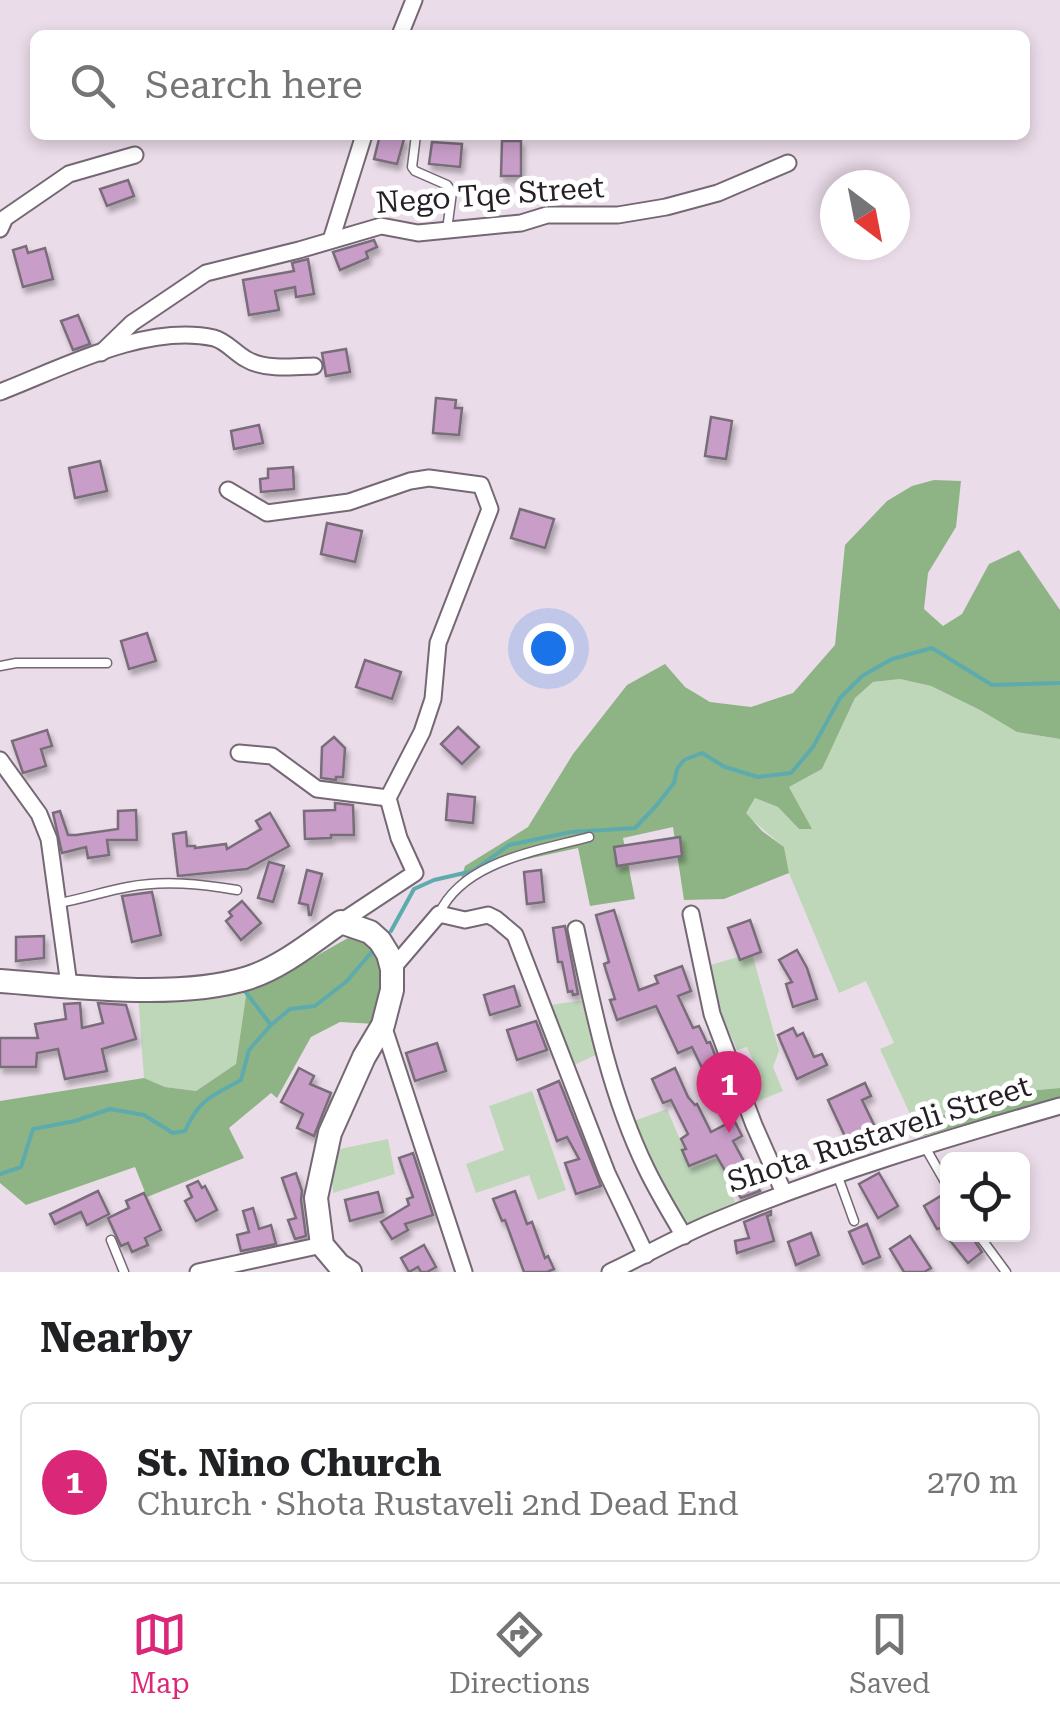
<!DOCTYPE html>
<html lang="en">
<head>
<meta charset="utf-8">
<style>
	:root { --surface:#fff; --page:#f2f2f2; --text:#202124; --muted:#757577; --line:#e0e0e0; --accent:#db2777 }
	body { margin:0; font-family:"Roboto Serif",serif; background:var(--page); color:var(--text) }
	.controls { position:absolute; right:30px; bottom:30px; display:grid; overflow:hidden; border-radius:15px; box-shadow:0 5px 15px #0003 }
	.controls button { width:90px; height:90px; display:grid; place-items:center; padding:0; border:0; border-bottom:2px solid var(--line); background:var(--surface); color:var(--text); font:50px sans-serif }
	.compass { position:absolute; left:820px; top:170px; width:90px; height:90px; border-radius:50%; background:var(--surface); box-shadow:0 5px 15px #0003; rotate:148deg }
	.you { position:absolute; left:548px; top:648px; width:35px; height:35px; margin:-25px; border:8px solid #fff; border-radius:50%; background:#1a73e8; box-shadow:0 0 0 15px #1a73e833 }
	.badge { display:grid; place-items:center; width:65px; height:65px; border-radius:50%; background:var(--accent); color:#fff; font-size:32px; font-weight:700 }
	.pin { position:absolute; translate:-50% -82px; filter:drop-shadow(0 2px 5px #0008) }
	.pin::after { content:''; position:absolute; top:52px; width:35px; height:30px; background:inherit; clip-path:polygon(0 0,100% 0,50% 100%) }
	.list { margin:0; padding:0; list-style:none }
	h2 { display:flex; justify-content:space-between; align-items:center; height:130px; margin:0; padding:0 40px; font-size:42px }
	h2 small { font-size:32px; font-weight:400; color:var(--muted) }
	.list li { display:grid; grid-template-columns:65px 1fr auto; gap:30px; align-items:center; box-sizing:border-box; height:160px; margin:0 20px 20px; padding:0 20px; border:2px solid var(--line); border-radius:15px }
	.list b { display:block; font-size:38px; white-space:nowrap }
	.list p { margin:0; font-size:32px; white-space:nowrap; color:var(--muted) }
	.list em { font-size:32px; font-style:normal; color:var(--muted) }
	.icon { flex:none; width:55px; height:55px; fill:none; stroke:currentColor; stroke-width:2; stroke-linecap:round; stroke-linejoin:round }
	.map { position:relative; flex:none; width:1060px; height:1272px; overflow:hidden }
	.search { position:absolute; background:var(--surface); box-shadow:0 5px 15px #0003; left:30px; right:30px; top:30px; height:110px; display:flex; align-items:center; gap:25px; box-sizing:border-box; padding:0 35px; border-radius:15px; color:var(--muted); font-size:38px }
	.sheet { height:310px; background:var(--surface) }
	nav { display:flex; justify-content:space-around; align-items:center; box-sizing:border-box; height:140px; border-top:2px solid var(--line); background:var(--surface); font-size:28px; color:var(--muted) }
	nav a { display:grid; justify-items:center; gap:5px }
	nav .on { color:var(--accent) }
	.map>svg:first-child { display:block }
	.green { fill:#bed7b9 }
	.forest { fill:#8eb485 }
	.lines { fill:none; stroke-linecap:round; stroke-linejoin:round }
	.stream { stroke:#5eabae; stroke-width:4 }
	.building { fill:#c89dc8; stroke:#786d78; stroke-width:2.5; filter:url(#shadow) }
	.lane-casing { stroke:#746874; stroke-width:11 }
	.street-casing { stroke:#746874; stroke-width:19 }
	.secondary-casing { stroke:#746874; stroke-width:26 }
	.lane { stroke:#fff; stroke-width:8 }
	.street { stroke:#fff; stroke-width:15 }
	.secondary { stroke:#fff; stroke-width:22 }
	.labels { text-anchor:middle; stroke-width:10; stroke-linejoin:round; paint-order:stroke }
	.street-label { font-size:30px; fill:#241f24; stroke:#fff }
</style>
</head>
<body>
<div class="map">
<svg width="1060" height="1272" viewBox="0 0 1060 1272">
	<defs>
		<filter id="shadow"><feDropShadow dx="3" dy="5.5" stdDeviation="2.5" flood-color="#0004"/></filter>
	</defs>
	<rect width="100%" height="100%" fill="#eadce9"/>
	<g class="green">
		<path d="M900 679 931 686 980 710 1017 732 1060 739V1088L1016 1092 966 1110 931 1118 916 1127 880 1049 894 1043 866 981 839 993 789 873 784 847 745 814 755 798 778 807 799 829 811 828 789 787 822 769 855 698 873 682Z"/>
		<path d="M752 953 779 1051 773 1067 783 1091 756 1102 743 1070 755 1065 747 1047 737 1050 719 1008 707 966Z"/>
		<path d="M248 982 236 1064 196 1091 165 1087 144 1078 138 995Z"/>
		<path d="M586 1000 600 1053 570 1067 550 1005Z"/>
		<path d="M532 1091 566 1190 538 1200 529 1175 476 1193 466 1164 504 1150 489 1106Z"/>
		<path d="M667 1109 692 1168 719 1157 735 1202 684 1225 669 1202 634 1121Z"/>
		<path d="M388 1139 395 1174 333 1193 332 1175 340 1149Z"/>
	</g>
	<g class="forest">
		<path d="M934 480 961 481 956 527 928 573 924 609 943 626 962 614 989 564 1019 550 1060 610V739L1017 732 980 710 931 686 900 679 873 682 855 698 822 769 789 787 812 829H799L778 807 755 798 746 813 762 831 784 847 789 873 724 899 684 900 673 827 623 838 635 899 590 906 578 848 505 864 480 876 457 891 465 866 528 827 573 754 627 685 665 664 685 687 710 702 751 707 793 693 835 645 845 545 887 501 912 486Z"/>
		<path d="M355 934 371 937 389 972 376 1024 340 1022 311 1037 277 1098 271 1093 229 1128 244 1158 147 1197 135 1167 26 1205 0 1183V1101L144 1078 165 1087 196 1091 236 1064 248 982 295 968Z"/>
		<path d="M1060 1088V1097L920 1137 916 1127 931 1118 966 1110 1016 1092Z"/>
	</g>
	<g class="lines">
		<g class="stream">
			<path d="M391 931 414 889 434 880 473 871 509 845 571 832 635 828 656 806 674 783 677 769 684 760 702 753 725 767 758 777 791 773 813 747 840 698 862 676 892 659 932 648 992 685 1060 683"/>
			<path d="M244 990 271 1025"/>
			<path d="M0 1174 21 1167 33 1129 75 1121 110 1109 144 1115 173 1133 185 1131C199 1099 212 1096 241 1080L249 1050 271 1025 290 1009 315 1006 347 981 375 948"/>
		</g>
	</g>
	<g class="building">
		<path d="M380 135 404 139 397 164 374 159Z"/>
		<path d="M502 141H521V176H501Z"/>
		<path d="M432 142 462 144 460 167 429 164Z"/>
		<path d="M128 180 134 196 107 206 100 189Z"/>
		<path d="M374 240 377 247 366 252 368 258 340 270 333 252Z"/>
		<path d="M26 246 28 253 45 248 53 279 23 287 13 250Z"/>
		<path d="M308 259 314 294 296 297 295 287 275 291 279 310 249 315 243 280 294 271 292 263Z"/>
		<path d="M78 315 90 344 73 350 61 321Z"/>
		<path d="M346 349 350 372 326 376 322 353Z"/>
		<path d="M436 398 456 400 455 408H462L459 435 433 433Z"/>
		<path d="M711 417 732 421 726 459 705 456Z"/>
		<path d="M259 425 263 443 234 449 231 431Z"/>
		<path d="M100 461 107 491 75 498 69 468Z"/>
		<path d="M293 467 294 489 261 492 260 479 268 478V469Z"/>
		<path d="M520 509 554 519 545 548 511 538Z"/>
		<path d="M327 523 362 531 355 562 321 554Z"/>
		<path d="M147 633 156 661 129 669 121 641Z"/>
		<path d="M365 660 401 672 392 699 356 687Z"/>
		<path d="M458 727 479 747 462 764 441 744Z"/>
		<path d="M47 730 52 746 41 749 46 766 23 773 12 741Z"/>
		<path d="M334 737 345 748 343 777H336V780L321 778 322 747Z"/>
		<path d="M448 794 475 797 473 823 446 820Z"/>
		<path d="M335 803 353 805 354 835H331V838L305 839 304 811 335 810Z"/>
		<path d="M136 810 137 840H107L109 855 88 858 86 847 62 853 53 813 60 811 68 835H76L118 829V811Z"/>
		<path d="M270 813 289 846 247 869 178 876 173 834 186 832 187 846H195V848L226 844 227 849 261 829 256 821Z"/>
		<path d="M680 837 682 856 617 866 614 847Z"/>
		<path d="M269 862 284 866 273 902 258 898Z"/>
		<path d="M307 870 322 874 311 915H309L308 905 299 903Z"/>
		<path d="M541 870 544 902 527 904 524 872Z"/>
		<path d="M152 892 161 935 132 942 122 896Z"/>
		<path d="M242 901 261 923 241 940 226 921 232 916 229 912Z"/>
		<path d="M614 910 639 990 658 983 655 976 682 966 691 991 678 996 693 1028 699 1026 707 1043 710 1042 719 1065 704 1072 692 1047 678 1053 656 1006 617 1020 610 1000 615 999 604 964 609 962 596 915Z"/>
		<path d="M750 920 761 952 740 960 728 928Z"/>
		<path d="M565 926 578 994 573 995 572 991 568 992 562 962H558L553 928Z"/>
		<path d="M44 936V958L16 961V937Z"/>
		<path d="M797 950 807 968 817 999 793 1007 786 984 792 982 779 960Z"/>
		<path d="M514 986 520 1006 490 1015 484 995Z"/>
		<path d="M80 1003 82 1028 103 1023 98 1003 126 1005 136 1039 102 1049 107 1071 65 1079 58 1049 37 1053 36 1067H0V1038H38L35 1024 66 1019 64 1004Z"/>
		<path d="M536 1021 547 1050 517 1060 507 1030Z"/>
		<path d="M793 1028 797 1036 803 1033 814 1057 822 1054 827 1065 797 1079 778 1035Z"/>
		<path d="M437 1043 446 1071 415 1081 406 1053Z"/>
		<path d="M299 1068 314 1076 310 1084 331 1093 314 1136 297 1128 303 1114 281 1102Z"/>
		<path d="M675 1068 688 1097 695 1105 697 1104 711 1132 734 1120 742 1136 733 1141 760 1191 741 1198 716 1155 689 1166 682 1150 686 1149 681 1139 688 1134 671 1100 663 1103 652 1079Z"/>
		<path d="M559 1081 601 1186 576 1194 565 1163 579 1159 567 1137 557 1141 538 1090Z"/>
		<path d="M865 1083 871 1096 862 1100 877 1131 849 1145 828 1100Z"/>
		<path d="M413 1153 433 1215 405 1224 408 1230 392 1239 381 1222 409 1205 407 1199 413 1197 399 1158Z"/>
		<path d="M296 1173 302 1191 301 1200 306 1236 295 1239 288 1220 296 1218 282 1178Z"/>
		<path d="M879 1173 898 1206 878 1218 859 1184Z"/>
		<path d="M198 1181 202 1188 205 1186 217 1210 196 1221 185 1201 192 1197 187 1186Z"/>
		<path d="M98 1191 109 1214 87 1225 81 1212 55 1224 50 1214Z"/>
		<path d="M515 1191 527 1224 532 1222 545 1258 548 1256 554 1269 547 1272H524L505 1220 502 1221 493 1199Z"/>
		<path d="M378 1192 383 1212 350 1221 345 1200Z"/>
		<path d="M144 1193 161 1230 145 1238 148 1245 132 1252 128 1243 121 1246 108 1218 129 1208 126 1201Z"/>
		<path d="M944 1194 948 1200V1234H970L982 1252 968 1263 940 1228 937 1229 924 1206Z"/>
		<path d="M253 1208 259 1229 271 1225 276 1244 241 1251 237 1235 249 1232 243 1211Z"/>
		<path d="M771 1211V1215L767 1216 774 1241 737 1253 735 1241 749 1238 744 1222Z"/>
		<path d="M867 1224 880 1257 863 1264 849 1232Z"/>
		<path d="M811 1233 819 1255 796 1265 788 1242Z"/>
		<path d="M910 1236 931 1268 924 1272H904L890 1249Z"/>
		<path d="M424 1245 436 1267 427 1272H421L418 1267 409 1272 401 1258Z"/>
	</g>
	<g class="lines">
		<defs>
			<g id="lane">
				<path d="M416 135 412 167 415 171 447 185 452 192 447 230"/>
				<path d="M0 666 16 663H107"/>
				<path d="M59 903C83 899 105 891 128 887 164 880 201 884 237 890"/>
				<path d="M439 914C463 861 538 851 589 837"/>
				<path d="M925 1147 948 1187"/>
				<path d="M837 1174 854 1221"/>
				<path d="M978 1234 1006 1272"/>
				<path d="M111 1240 124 1272"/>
			</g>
			<g id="street">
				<path d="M400 35 414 0"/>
				<path d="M0 229 5 218 69 174 135 155"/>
				<path d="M331 240 364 135"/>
				<path d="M101 353 132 323 206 273 299 250 381 226 418 233 521 223 547 215H618L666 207 718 193 788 163"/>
				<path d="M0 392C62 368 146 323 214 338 226 341 235 353 246 359 264 370 293 367 314 366"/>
				<path d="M228 490 267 513 349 502 410 481 429 478 481 485 490 509 438 643 433 699 422 732 388 798 399 838 415 873 341 922"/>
				<path d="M239 753 272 756 317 789 388 798"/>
				<path d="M0 760 39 814 49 839 69 985"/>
				<path d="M691 914 712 1014 754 1125 784 1193"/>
				<path d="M576 929C593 1009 610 1094 646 1168 657 1191 671 1214 684 1236"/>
				<path d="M392 969 439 914 465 920 488 915 496 919 515 935 607 1173 646 1255"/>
				<path d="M383 1025 464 1272"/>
				<path d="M198 1272 322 1245"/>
				<path d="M610 1272C646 1255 682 1234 720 1219 830 1173 945 1139 1060 1106"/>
			</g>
			<path id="secondary" d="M0 981C73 986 178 1000 248 978 282 967 312 942 341 922L370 932 380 941 388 954 392 969V990L383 1025 364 1057 330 1133 316 1198 322 1245 339 1265 350 1272"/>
		</defs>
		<use href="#lane" class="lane-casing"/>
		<use href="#street" class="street-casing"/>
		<use href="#secondary" class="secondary-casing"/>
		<use href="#lane" class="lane"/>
		<use href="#street" class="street"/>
		<use href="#secondary" class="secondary"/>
	</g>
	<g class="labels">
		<g class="street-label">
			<text transform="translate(490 195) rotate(-4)" y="10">Nego Tqe Street</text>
			<text transform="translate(879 1134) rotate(-18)" y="10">Shota Rustaveli Street</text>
		</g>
	</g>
</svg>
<div class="controls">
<button><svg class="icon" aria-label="locate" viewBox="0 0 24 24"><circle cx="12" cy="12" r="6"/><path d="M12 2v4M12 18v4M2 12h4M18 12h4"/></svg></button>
</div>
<svg class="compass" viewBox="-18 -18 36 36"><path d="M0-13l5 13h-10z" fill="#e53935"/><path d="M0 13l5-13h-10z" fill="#757577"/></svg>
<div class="you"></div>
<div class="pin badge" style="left:729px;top:1133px">1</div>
<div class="search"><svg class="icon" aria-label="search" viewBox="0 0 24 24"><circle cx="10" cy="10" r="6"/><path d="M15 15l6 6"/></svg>Search here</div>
</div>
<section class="sheet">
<h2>Nearby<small></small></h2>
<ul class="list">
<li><span class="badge">1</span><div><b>St. Nino Church</b><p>Church · Shota Rustaveli 2nd Dead End</p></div><em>270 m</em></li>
</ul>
</section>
<nav>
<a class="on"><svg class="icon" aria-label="map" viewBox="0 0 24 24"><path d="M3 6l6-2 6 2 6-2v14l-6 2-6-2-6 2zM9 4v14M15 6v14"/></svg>Map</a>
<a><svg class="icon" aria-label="directions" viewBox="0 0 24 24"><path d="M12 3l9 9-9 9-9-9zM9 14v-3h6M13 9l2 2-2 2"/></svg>Directions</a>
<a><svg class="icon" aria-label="saved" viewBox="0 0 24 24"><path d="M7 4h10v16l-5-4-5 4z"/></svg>Saved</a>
</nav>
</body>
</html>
